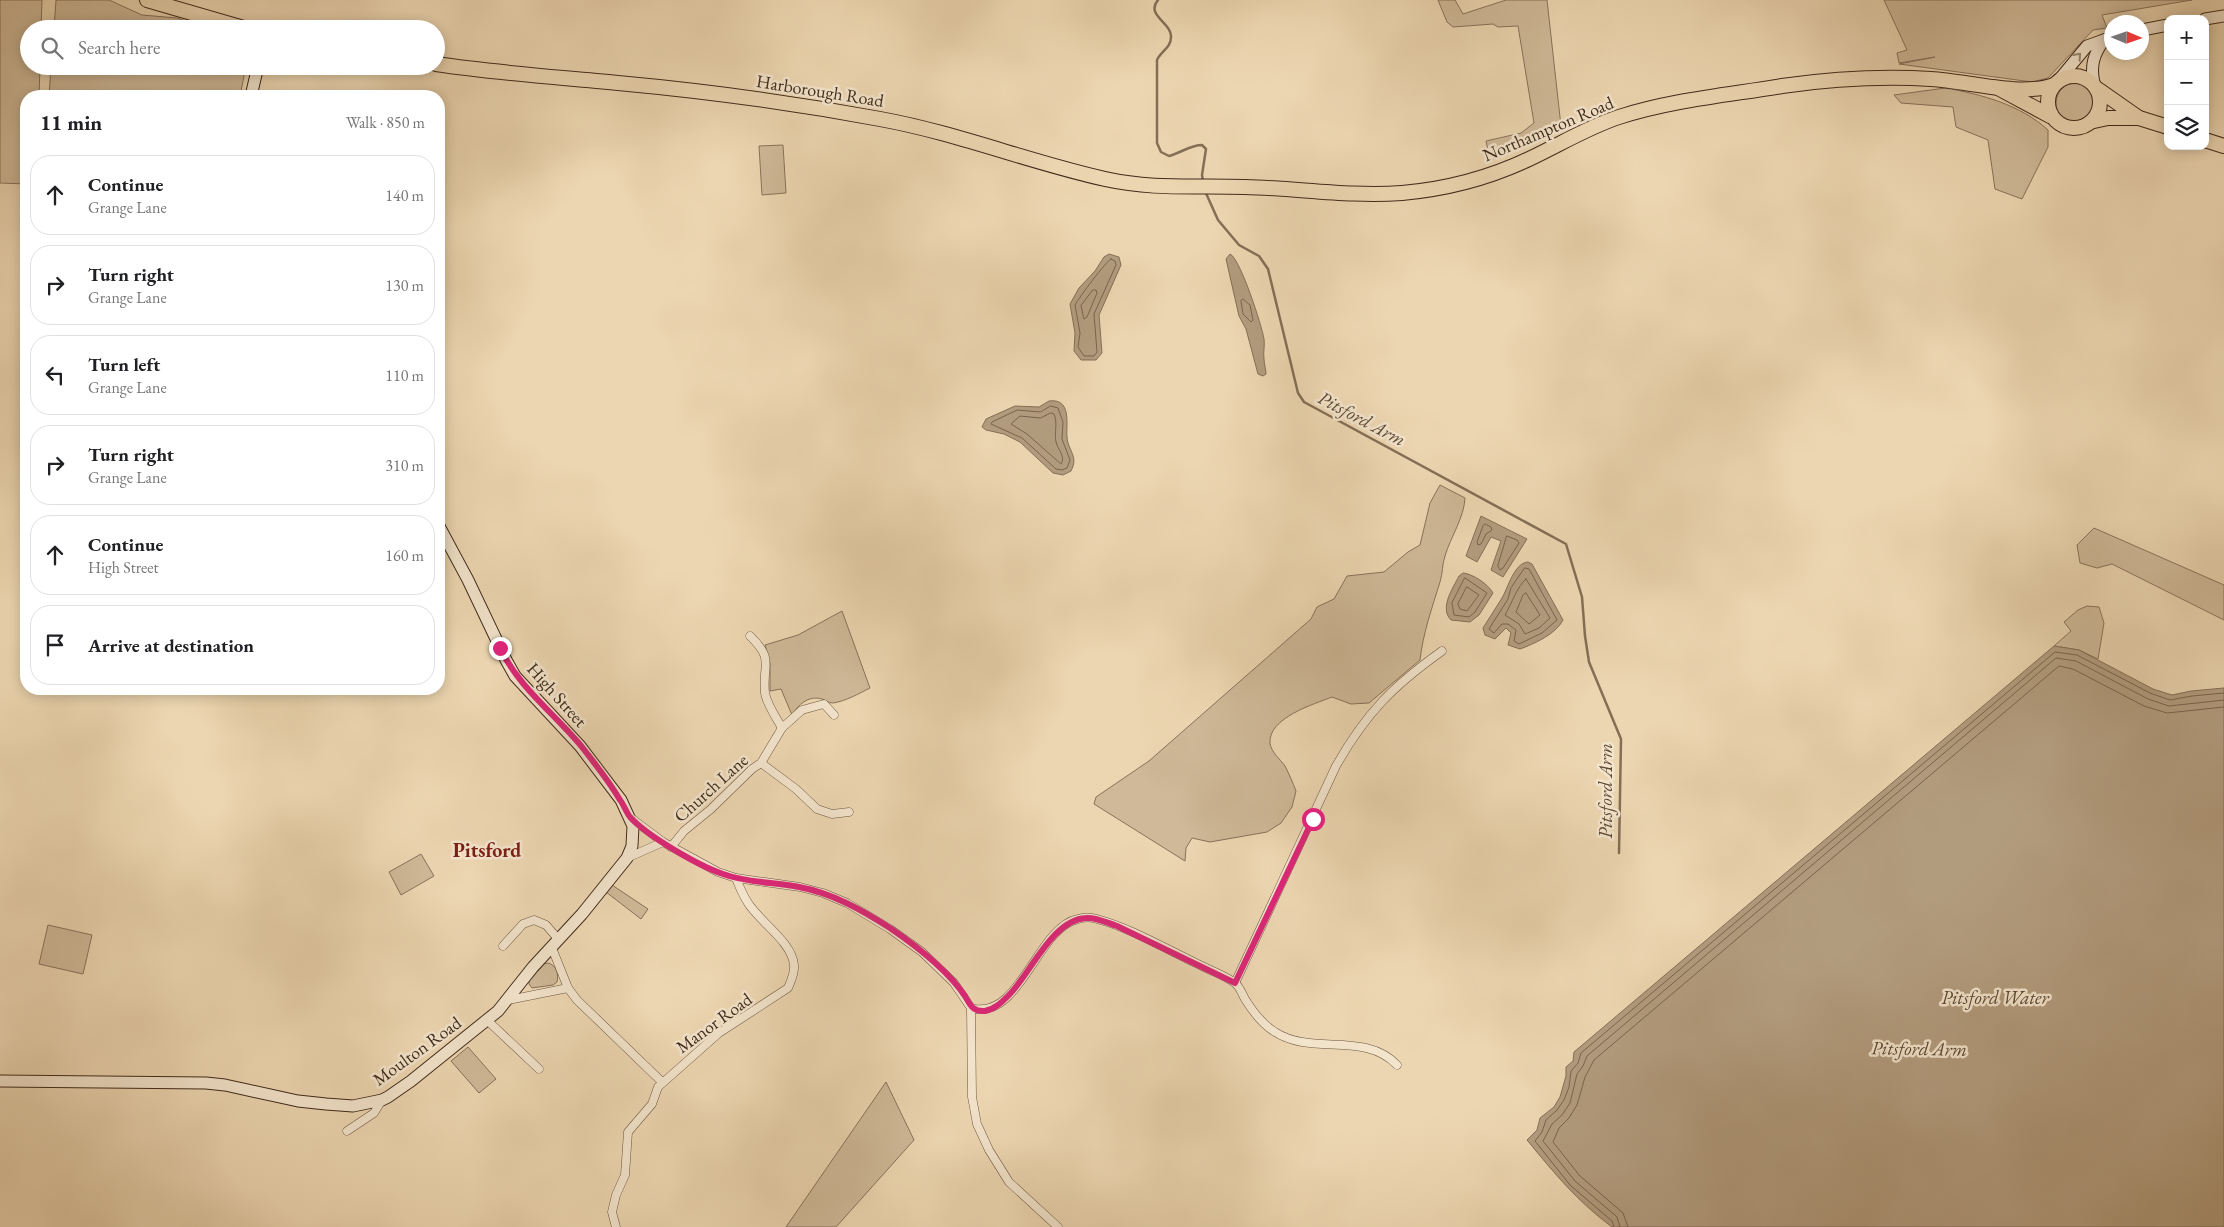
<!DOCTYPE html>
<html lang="en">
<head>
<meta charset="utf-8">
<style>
	:root { --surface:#fff; --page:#f2f2f2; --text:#202124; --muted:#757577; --line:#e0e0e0 }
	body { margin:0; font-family:"EB Garamond",serif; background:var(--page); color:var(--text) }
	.controls { position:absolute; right:15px; top:15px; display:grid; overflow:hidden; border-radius:10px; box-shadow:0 2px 12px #0003 }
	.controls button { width:45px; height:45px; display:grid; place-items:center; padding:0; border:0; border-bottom:1px solid var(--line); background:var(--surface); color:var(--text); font:25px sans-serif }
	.compass { position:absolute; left:2104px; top:15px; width:45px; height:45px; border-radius:50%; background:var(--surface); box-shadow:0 2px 12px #0003; rotate:92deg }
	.stop { position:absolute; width:15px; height:15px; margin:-11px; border:4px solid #db2777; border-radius:50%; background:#fff }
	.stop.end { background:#db2777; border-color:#fff; box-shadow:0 1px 5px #0008 }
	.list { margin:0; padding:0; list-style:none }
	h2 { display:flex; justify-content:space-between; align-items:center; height:65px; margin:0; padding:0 20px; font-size:21px }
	h2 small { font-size:16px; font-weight:400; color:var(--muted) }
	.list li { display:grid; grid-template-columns:32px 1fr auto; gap:15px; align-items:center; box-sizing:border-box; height:80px; margin:0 10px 10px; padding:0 10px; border:1px solid var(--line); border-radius:20px }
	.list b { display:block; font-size:19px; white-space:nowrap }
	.list p { margin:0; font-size:16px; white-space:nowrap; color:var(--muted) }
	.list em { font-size:16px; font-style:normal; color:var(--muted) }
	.icon { flex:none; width:28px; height:28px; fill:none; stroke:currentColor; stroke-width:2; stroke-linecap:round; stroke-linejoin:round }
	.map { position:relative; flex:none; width:2224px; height:1227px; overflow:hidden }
	.search { position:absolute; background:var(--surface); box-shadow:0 2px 12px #0003; left:20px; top:20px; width:425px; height:55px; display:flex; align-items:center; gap:12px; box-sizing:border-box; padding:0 18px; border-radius:28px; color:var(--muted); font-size:19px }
	.panel { position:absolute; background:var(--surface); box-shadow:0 2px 12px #0003; left:20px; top:90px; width:425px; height:605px; border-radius:20px }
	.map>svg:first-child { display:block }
	.green { fill:#cfb998; stroke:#88725a }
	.water { fill:#b29c7e; stroke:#846f56 }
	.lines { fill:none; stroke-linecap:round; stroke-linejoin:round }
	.shore { stroke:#79644c; stroke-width:1 }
	.stream { stroke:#846f56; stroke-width:2.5 }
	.street-casing { stroke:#6b5640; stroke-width:9 }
	.secondary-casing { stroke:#402b1b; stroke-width:13 }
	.highway-casing { stroke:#402b1b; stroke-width:16 }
	.street { stroke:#f3e4cc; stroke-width:8 }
	.secondary { stroke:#f3e4cc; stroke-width:11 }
	.highway { stroke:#ecd6b1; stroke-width:14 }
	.oneway { stroke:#9a8874 }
	.route { stroke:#db2777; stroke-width:6 }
	.labels { text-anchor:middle; stroke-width:5; stroke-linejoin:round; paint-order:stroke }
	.street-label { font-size:18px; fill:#402b1b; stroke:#f3e4cc }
	.water-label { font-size:19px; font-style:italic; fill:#5c4734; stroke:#f3e4cc }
	.quarter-label { font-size:20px; font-weight:bold; fill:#7a1f14; stroke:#f3e4cc }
</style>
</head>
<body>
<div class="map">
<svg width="2224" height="1227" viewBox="0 0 2224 1227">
	<rect width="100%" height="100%" fill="#ecd6b1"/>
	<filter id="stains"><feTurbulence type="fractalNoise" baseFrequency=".004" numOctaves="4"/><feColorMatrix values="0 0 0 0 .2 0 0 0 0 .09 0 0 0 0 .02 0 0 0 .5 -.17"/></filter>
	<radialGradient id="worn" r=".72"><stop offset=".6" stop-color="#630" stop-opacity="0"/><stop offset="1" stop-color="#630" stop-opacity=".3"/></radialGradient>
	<g class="green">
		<path d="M0 0H42L41 29H29V66H40L39 96H26V184L0 183Z"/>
		<path d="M56 0H109L142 15 177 18 209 29H54Z"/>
		<path d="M1438 0H1455L1463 14 1506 0H1547L1561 126 1517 149 1490 160 1486 141 1521 133 1534 123 1518 26 1498 27 1493 24 1453 27 1447 22Z"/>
		<path d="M1884 0H2192L2102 15 2107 28 2093 30 2048 78 2032 82 1899 64 1935 57 1899 63 1897 53 1907 50Z"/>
		<path d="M51 66H246L240 96H49Z"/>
		<circle cx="2076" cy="103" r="20"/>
		<path d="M1945 88C1981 94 2021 105 2048 130V147L2022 199 1995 189 1988 140 1956 127 1953 107 1901 103 1894 95Z"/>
		<path d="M783 145 786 193 762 195 759 146Z"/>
		<path d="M1440 485 1465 498C1464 518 1451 536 1445 556 1442 564 1443 573 1440 582 1432 608 1423 633 1420 660L1369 703 1351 704 1332 697C1314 704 1268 718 1270 743 1271 752 1280 759 1285 766 1289 774 1293 783 1296 791L1292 807 1281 823 1267 832 1210 842 1192 838 1186 848 1185 861 1094 804 1096 797 1149 761 1311 619 1317 607 1334 599 1347 576 1384 572 1408 552 1420 545 1430 503Z"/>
		<path d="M2094 528 2224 585V620L2112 564 2097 568 2080 563 2077 545Z"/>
		<path d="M2087 606 2099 607 2104 623 2098 659 2079 650 2054 646 2071 631 2064 622 2078 610Z"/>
		<path d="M842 611 870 688C858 694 846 701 833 703 828 703 826 700 822 699 808 695 798 705 792 715L781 689 770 691V663L765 645 798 635Z"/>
		<path d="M421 854 434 876 401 895 389 872Z"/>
		<path d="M612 885 648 909 641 919 606 892Z"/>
		<path d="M48 925 92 935 83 974 39 964Z"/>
		<path d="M548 963C556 965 559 974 557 982L553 985 532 988 529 984V981L544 964Z"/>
		<path d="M468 1047 496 1079 479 1093 451 1061Z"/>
		<path d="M886 1082 914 1140 836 1227H786Z"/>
	</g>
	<g class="water">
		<path d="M1109 254 1119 257 1121 265 1099 315 1102 353 1096 360H1081L1074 351 1075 333 1070 304 1079 288 1095 271 1104 257Z"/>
		<path d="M1230 254C1240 258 1262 326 1264 339 1265 345 1263 352 1264 359 1264 364 1266 369 1266 374L1263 376 1258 374 1246 329 1239 316 1226 259Z"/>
		<path d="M1049 401C1072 398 1066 424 1067 437 1068 451 1079 456 1071 471L1063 475 1053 473 1020 442 1004 434 986 430 982 427 986 419 1015 406 1039 407Z"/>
		<path d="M1481 516 1527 539 1503 577 1491 570 1501 541 1491 537 1477 562 1466 556Z"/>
		<path d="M1528 562 1532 564 1563 620C1556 634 1534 644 1520 649L1508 645 1511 633 1506 628 1495 639 1485 635 1483 628C1489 618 1496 608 1502 598 1508 588 1514 563 1528 562Z"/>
		<path d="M1463 573C1473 574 1488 584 1493 593L1479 615 1470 622 1451 620C1439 608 1453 588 1459 576Z"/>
		<path d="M2054 646 2079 650 2153 689 2172 695 2191 691 2224 688V1227H1612C1577 1201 1554 1173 1527 1140L1537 1130 1540 1118 1554 1107 1560 1097 1566 1076V1067L1573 1061 1574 1052Z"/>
	</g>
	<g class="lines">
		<g class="shore">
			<path d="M1111 259 1115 261 1116 265 1094 314 1097 352 1094 356H1084L1078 347 1080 333 1075 305C1078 299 1106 261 1111 259Z"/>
			<path d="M1093 290H1096L1097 293 1087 317 1084 319 1081 306Z"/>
			<path d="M1243 299 1250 305 1253 320 1251 322 1243 314 1241 301Z"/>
			<path d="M1051 406 1058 408 1063 422 1062 439 1070 460 1067 468 1062 470 1056 469 1022 438 991 424 992 422 1017 410 1040 412Z"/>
			<path d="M1051 413 1054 414C1058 424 1054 432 1056 442 1058 450 1066 457 1061 464L1027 434 1011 424 1020 416 1040 418Z"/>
			<path d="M1485 524 1491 527 1492 530 1486 534 1481 544 1478 545 1477 542 1483 526Z"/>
			<path d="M1507 536 1517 540 1519 543 1503 568 1500 570 1498 566Z"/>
			<path d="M1525 568 1529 569 1557 620 1542 633 1519 644 1514 641 1516 630 1508 624H1502L1494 633 1489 629 1508 599 1511 588Z"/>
			<path d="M1465 578 1487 593 1475 612 1469 617 1454 615 1452 603Z"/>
			<path d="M1526 579 1550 618 1539 628 1525 634 1519 624 1505 615C1511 605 1518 585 1526 579Z"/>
			<path d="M1467 587 1479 595 1467 611 1460 609 1458 604Z"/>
			<path d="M1526 593 1540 615 1529 624 1516 612 1523 595Z"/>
			<path d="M1614 1227 1612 1221 1570 1185 1535 1141 1542 1132 1546 1120 1557 1110 1564 1100 1569 1087 1571 1071 1578 1063 1581 1053 2055 652 2077 655 2150 693 2170 700 2192 696 2224 693"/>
			<path d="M1620 1227 1617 1217 1575 1181 1543 1141 1552 1124 1562 1115 1570 1103 1577 1074 1583 1066 1587 1056 2056 658 2076 661 2148 699 2169 706 2224 700"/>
			<path d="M1628 1227 1623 1213 1580 1176 1553 1142 1559 1128 1569 1118 1577 1105 1585 1077 1594 1060 2059 666 2073 669 2144 706 2167 713 2224 707"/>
		</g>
		<g class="stream">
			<path d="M1158 0C1145 15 1172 23 1171 37 1171 48 1161 51 1157 60V143L1161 152 1169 156C1181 153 1190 145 1202 145L1206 149 1202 175 1203 181"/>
			<path d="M1205 191 1218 220 1239 245 1259 256 1268 269 1298 393 1304 402 1566 544 1582 597 1585 636 1589 662 1621 739 1619 853"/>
		</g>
		<defs>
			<g id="street">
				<path d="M750 636C775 660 762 664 765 693 767 705 776 717 782 728"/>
				<path d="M761 763 796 789 817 809 832 814 849 812"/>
				<path d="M631 818 663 842 718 872 736 878 800 887 823 893 847 903 890 929 922 952 954 983 971 1008 972 1097 977 1124 989 1150 1009 1182 1058 1227"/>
				<path d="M671 847 684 831 711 809 752 769 761 763 782 728 802 710 824 704 834 715"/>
				<path d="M627 858 663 842"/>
				<path d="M503 946 523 924 534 920 546 925 559 940"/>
				<path d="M552 948 568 988 577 1000 662 1082"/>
				<path d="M1235 983 1336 766C1366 713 1393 686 1442 651"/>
				<path d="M508 1000 568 988"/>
				<path d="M971 1008C1020 1022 1037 927 1078 919 1084 917 1091 917 1097 919 1131 928 1166 949 1198 964 1209 970 1225 975 1235 983 1240 987 1242 994 1245 999 1253 1012 1262 1024 1275 1032 1312 1056 1365 1031 1397 1065"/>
				<path d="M488 1021 539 1069"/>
				<path d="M347 1131 374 1113 382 1100"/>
				<path d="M616 1227 612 1212 616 1195 625 1175 628 1132 652 1104 658 1087 719 1033 788 988C791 981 795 973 794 965 792 942 760 922 748 903 743 895 739 886 736 878"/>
			</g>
			<g id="secondary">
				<path d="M2205 19 2224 16"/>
				<path d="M2142 30 2168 25"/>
				<path d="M2058 81 2087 46 2112 37"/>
				<path d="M2094 83C2090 65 2094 54 2104 40"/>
				<path d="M251 96 258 66"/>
				<path d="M0 1081 206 1083 225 1085 298 1101 326 1104 353 1106 382 1100 388 1097 411 1081 498 1011 533 967 582 914 627 858 632 846 633 826 621 800 580 746 515 676 506 660 468 580 439 526"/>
			</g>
			<g id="highway">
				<path d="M147 0 247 29"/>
				<path d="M436 64C496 73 557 77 618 83 705 91 794 103 880 119 957 133 1029 162 1105 179 1155 190 1195 185 1245 187 1297 188 1350 197 1402 193 1447 189 1489 178 1529 159 1559 145 1588 127 1619 117 1672 100 1728 95 1782 86 1832 79 1881 76 1931 79 1968 81 2019 97 2054 85"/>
				<circle cx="2074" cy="102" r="26"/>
				<path d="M1998 88 2050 116"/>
				<path d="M2099 90 2139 118 2168 127"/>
				<path d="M2094 121 2108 118H2139"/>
				<path d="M2205 140 2224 146"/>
			</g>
		</defs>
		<use href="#street" class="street-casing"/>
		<use href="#secondary" class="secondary-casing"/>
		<use href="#highway" class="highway-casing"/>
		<use href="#street" class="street"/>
		<use href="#secondary" class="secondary"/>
		<use href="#highway" class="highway"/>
	</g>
	<defs><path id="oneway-chevron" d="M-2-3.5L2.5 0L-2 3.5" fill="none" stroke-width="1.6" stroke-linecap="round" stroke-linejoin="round" transform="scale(1.25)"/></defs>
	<use class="oneway" href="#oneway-chevron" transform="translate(2078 56) rotate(-48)"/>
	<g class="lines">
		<path class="route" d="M500 648C519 688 555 714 582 747 595 764 609 781 620 800 624 805 626 812 630 817 647 836 699 866 723 874 747 883 774 882 799 887 832 893 862 910 890 928 915 945 948 971 965 996 970 1005 973 1012 985 1011 995 1009 1002 1002 1009 995 1030 974 1053 919 1086 918 1097 917 1107 923 1117 926L1235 983 1313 819"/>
	</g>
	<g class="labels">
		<g class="street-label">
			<text transform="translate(820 91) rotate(9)" y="6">Harborough Road</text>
			<text transform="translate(1548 129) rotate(-23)" y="6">Northampton Road</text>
			<text transform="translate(557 695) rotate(48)" y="6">High Street</text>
			<text transform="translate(711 788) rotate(-42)" y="6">Church Lane</text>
			<text transform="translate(714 1023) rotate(-36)" y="6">Manor Road</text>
			<text transform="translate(417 1051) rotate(-36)" y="6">Moulton Road</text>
		</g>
		<g class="water-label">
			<text transform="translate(1362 418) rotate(28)" y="7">Pitsford Arm</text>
			<text transform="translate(1605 791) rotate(-90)" y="7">Pitsford Arm</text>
			<text x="1995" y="1004">Pitsford Water</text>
			<text transform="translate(1919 1048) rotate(1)" y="7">Pitsford Arm</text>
		</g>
		<g class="quarter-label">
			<text x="487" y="857">Pitsford</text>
		</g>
	</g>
	<rect width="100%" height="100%" filter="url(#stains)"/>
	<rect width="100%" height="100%" fill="url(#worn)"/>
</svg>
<div class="controls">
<button>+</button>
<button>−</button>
<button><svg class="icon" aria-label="layers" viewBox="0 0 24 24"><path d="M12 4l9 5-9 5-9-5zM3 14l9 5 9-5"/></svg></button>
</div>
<svg class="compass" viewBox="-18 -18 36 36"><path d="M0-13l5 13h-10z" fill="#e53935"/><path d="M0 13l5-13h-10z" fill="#757577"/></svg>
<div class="stop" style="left:1313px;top:819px"></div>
<div class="stop end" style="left:500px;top:648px"></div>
<div class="search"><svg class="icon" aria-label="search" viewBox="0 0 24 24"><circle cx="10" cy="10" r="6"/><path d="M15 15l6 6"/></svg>Search here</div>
<section class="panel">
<h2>11 min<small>Walk · 850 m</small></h2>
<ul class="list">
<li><svg class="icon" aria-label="ahead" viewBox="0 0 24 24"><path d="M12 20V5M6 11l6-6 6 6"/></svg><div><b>Continue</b><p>Grange Lane</p></div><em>140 m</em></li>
<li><svg class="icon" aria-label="right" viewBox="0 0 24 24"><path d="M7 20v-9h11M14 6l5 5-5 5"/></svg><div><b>Turn right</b><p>Grange Lane</p></div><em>130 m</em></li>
<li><svg class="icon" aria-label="left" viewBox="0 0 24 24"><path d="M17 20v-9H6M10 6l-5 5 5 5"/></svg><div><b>Turn left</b><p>Grange Lane</p></div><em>110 m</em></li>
<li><svg class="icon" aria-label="right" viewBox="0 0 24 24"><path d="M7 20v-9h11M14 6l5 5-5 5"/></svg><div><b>Turn right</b><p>Grange Lane</p></div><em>310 m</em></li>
<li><svg class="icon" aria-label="ahead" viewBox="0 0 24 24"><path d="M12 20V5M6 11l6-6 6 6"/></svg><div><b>Continue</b><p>High Street</p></div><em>160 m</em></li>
<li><svg class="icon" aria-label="arrive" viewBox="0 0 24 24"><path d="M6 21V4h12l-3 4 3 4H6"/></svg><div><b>Arrive at destination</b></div></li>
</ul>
</section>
</div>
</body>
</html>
